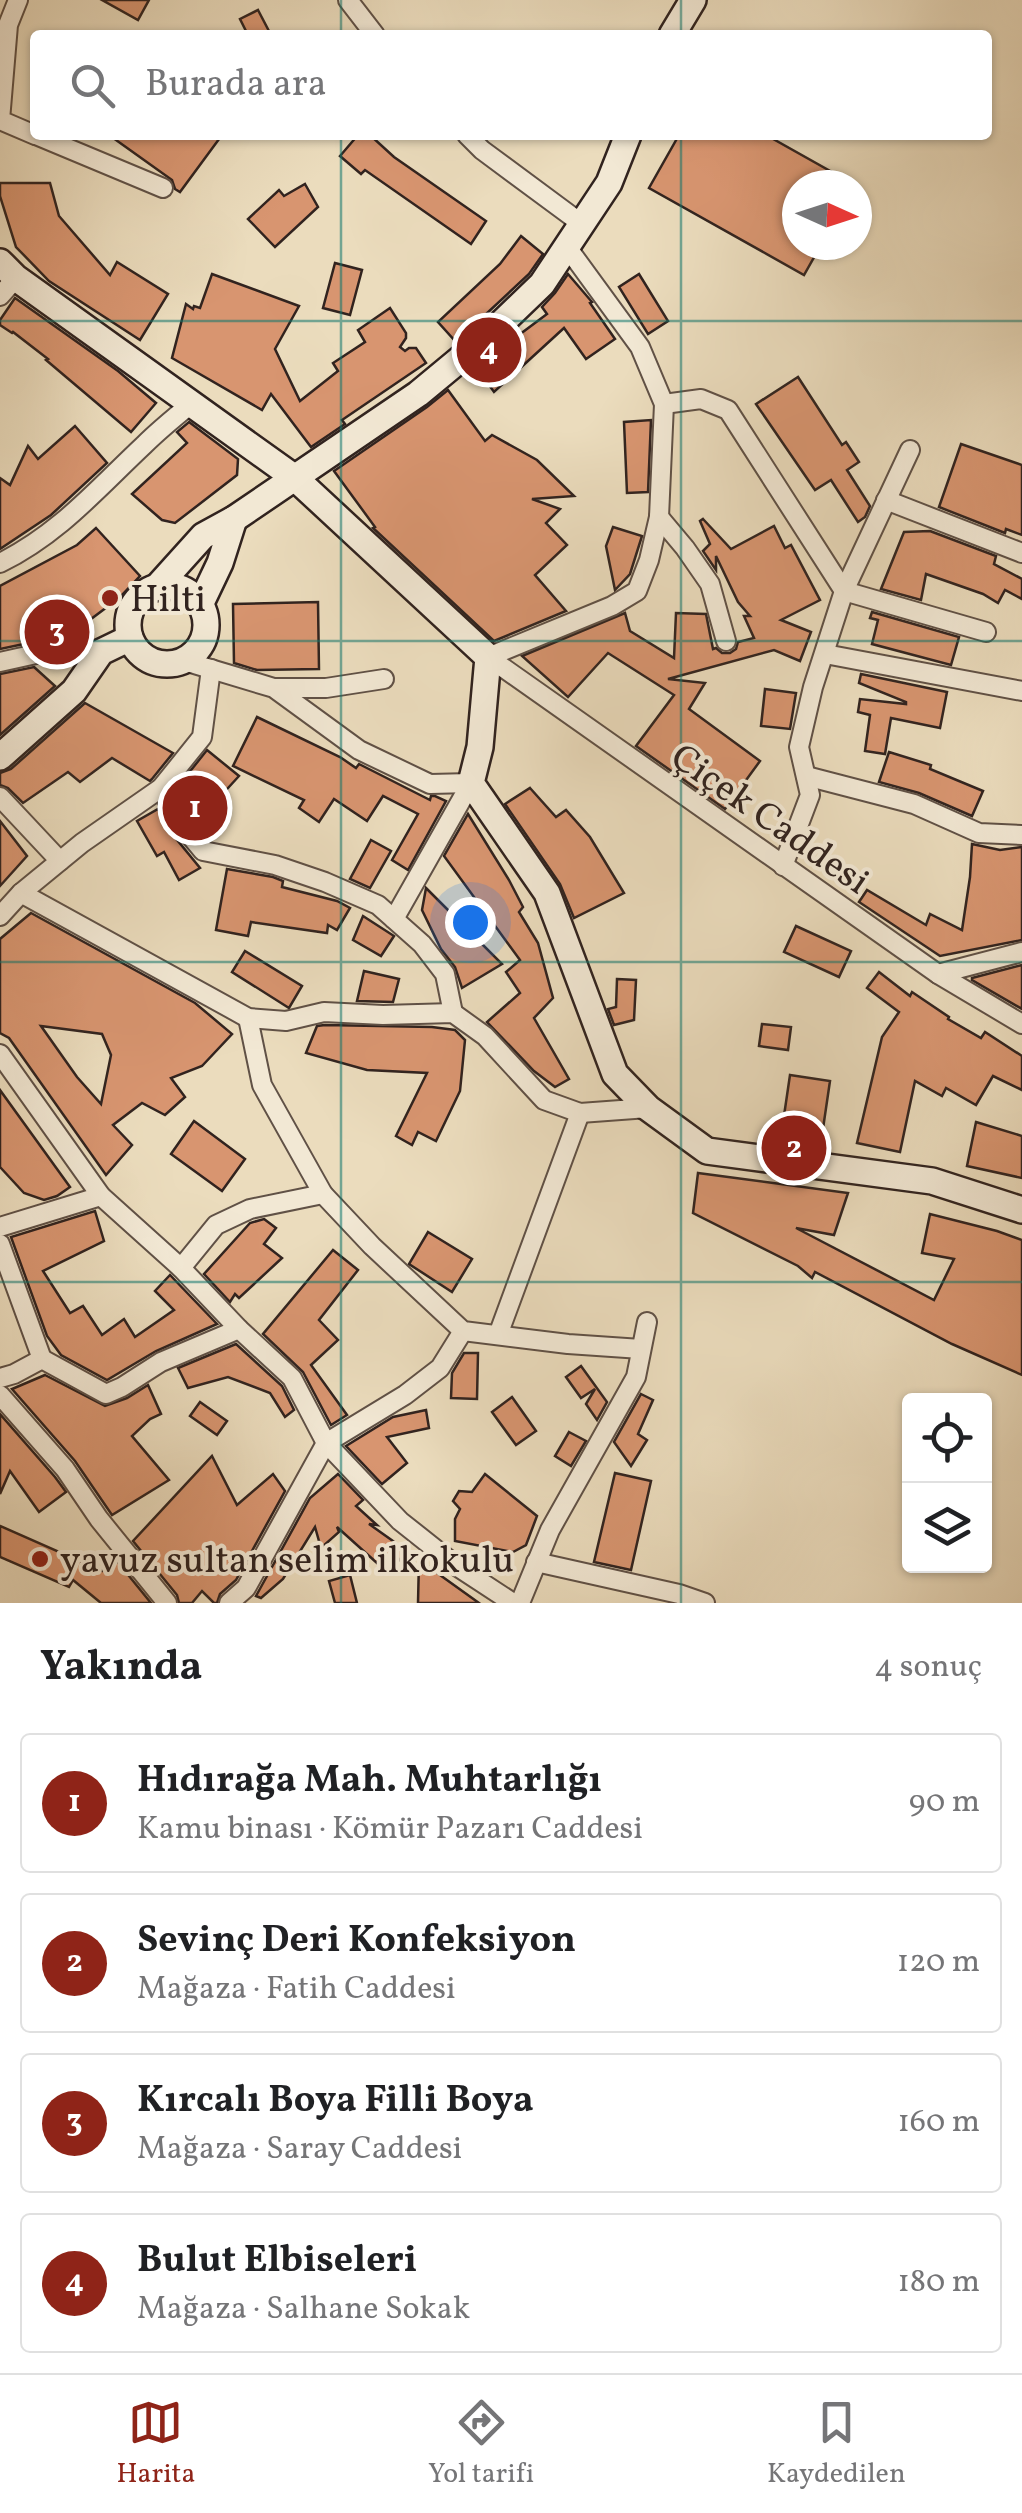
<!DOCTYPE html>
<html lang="tr">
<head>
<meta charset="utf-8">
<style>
	:root { --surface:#fff; --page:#f2f2f2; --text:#202124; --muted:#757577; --line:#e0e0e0; --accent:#8f2418 }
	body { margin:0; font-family:Vollkorn,serif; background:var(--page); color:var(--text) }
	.controls { position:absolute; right:30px; bottom:30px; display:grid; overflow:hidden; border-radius:10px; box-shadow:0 2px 8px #0004 }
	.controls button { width:90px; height:90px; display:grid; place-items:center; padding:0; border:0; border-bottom:2px solid var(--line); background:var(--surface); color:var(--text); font:50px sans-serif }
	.compass { position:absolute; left:782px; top:170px; width:90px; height:90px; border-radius:50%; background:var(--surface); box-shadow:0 2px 8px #0004; rotate:93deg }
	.you { position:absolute; left:470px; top:922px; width:35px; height:35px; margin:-25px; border:8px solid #fff; border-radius:50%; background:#1a73e8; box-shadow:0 0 0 15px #1a73e833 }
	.badge { display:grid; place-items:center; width:65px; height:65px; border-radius:50%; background:var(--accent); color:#fff; font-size:32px; font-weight:700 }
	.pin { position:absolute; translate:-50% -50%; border:5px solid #fff; box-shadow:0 2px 10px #0006 }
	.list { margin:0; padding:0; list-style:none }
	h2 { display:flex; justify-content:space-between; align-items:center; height:130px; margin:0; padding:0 40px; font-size:42px }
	h2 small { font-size:32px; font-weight:400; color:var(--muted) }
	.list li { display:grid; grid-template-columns:65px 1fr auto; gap:30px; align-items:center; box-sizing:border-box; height:140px; margin:0 20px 20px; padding:0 20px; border:2px solid var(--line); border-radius:10px }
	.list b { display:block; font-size:38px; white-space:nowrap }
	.list p { margin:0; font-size:32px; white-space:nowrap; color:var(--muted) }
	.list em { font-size:32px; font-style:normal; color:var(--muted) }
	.icon { flex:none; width:55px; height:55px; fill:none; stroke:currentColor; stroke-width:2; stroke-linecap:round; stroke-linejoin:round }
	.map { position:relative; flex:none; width:1022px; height:1603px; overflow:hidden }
	.search { position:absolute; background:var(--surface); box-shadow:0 2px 8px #0004; left:30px; right:30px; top:30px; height:110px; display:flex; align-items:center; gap:25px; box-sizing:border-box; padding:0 35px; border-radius:10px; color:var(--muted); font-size:38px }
	.sheet { height:770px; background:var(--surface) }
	nav { display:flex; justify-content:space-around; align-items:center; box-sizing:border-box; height:140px; border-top:2px solid var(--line); background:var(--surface); font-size:28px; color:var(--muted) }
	nav a { display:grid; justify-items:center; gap:5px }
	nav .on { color:var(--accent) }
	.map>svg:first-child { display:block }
	.building { fill:#d89570; stroke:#31231f; stroke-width:2.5; fill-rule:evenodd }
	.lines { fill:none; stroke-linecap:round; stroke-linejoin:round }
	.street-casing { stroke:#605146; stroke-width:22 }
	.secondary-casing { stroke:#31231f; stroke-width:30 }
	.street { stroke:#f2e8d4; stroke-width:18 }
	.secondary { stroke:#f2e8d4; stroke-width:25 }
	.grid { fill:none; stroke:#0f766e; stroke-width:2.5; stroke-opacity:0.55 }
	.poi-dot { fill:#8f2418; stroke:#f2e8d4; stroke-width:4 }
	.labels { text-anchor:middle; stroke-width:8; stroke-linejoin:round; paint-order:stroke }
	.poi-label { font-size:38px; fill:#31231f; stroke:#f2e8d4; text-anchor:start }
	.street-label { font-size:38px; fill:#31231f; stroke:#f2e8d4 }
</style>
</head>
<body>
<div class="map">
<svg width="1022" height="1603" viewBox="0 0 1022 1603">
	<rect width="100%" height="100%" fill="#ebdcbd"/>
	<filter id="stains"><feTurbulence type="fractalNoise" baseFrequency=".002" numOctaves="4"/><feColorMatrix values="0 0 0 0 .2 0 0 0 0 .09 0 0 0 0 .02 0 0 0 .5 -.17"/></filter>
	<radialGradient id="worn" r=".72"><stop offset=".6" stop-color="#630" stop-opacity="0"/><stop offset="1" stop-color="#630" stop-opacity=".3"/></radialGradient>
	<g class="building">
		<path d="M102 0H149L138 20Z"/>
		<path d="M258 10 271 35H248L240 19Z"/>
		<path d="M109 135H222L180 192 175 189 172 180Z"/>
		<path d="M358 135H370L394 157 486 221 471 244 365 170 361 174 340 156Z"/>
		<path d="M679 135H766L855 185H797V245H821L804 275 649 188Z"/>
		<path d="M0 183H50L59 216 110 275 117 262 168 294 140 340 49 281 16 247 0 196Z"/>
		<path d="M305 184 318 207 275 247 248 219 279 190 284 196Z"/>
		<path d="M521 236 543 254 529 274 456 342 438 322 500 264Z"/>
		<path d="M335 263 362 270 350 315 323 308Z"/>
		<path d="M212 274 299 306 275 349 300 401 338 371 333 363 365 342 358 330 390 308 406 333V338L400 347 405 351 409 348H416L426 363 342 420 345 424 311 447 271 394 262 410 172 358 186 304 193 309 194 306 200 308Z"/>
		<path d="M568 274 592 302 590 303 615 339 586 359 564 328 494 392 476 367 547 314 542 307 555 293Z"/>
		<path d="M639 274 668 321 648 334 619 287Z"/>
		<path d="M15 298 118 371 156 403 131 432 46 360 48 359 13 332 12 333 0 325V320Z"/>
		<path d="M798 377 842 445 846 442 859 462 847 470 870 506 865 517 858 522 831 480 815 490 756 404Z"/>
		<path d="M448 390 485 441 492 435 537 460 574 496 532 499 560 509 546 523 567 545 535 575 566 611 494 641 373 528 375 527 334 471 427 407Z"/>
		<path d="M651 420 648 492 627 493 624 422Z"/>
		<path d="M189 422 238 459 237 475 175 523 162 520 132 494 187 443 177 432Z"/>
		<path d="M75 426 107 463 51 515 0 549V478L10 485 28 446 38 459Z"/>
		<path d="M961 444 1022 465V535L1006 529 1005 533 939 507Z"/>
		<path d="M703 519 731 549 774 526 785 548 791 545 820 600 781 620 811 632 800 661 774 650 668 679 705 683 689 709 760 761 725 809 636 746 674 695 608 653 568 697 522 656 625 613 630 631 674 658 676 613 706 614 713 649 716 648 722 653H730L736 649 738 642 754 638 744 616H750L738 602 716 556V570L703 551 710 544 700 521Z"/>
		<path d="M613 527 642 536 630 574 615 590 606 546Z"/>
		<path d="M96 528 140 576 119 598 71 634 0 649V586L77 545Z"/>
		<path d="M930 531 996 556 994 564 1022 579V599L1005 590 998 603 983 594 926 574 921 600 881 589 904 532Z"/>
		<path d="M318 602 319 669 257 670 234 663 233 604Z"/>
		<path d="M872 612 959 637 951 665 872 644 878 620 870 618Z"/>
		<path d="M34 667 55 686 0 735V674Z"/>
		<path d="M861 674 947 692 940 728 891 718 885 754 865 751 870 715 858 712 860 699 906 704V702L859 683Z"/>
		<path d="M765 689 796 693 790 729 761 726Z"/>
		<path d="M85 703 173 753 152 779 150 781 112 758 80 782 68 772 23 803 8 788 0 785V773L11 769Z"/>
		<path d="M257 717 340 757 356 768 359 764 430 800 431 796H435L446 801 408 870 392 860 418 814 383 796 367 821 334 799 319 822 299 808 304 800 233 766Z"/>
		<path d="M207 750 239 776 196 823 176 789Z"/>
		<path d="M889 752 931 765 930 769 983 791 972 816 919 793 879 782Z"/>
		<path d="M530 788 556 817 566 810 590 837 624 893 574 918 560 884 505 804Z"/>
		<path d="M158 809 169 830 200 868 179 880 164 852 157 856 137 821Z"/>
		<path d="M468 814 509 880 523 907 519 912 538 943 553 998 534 1018 569 1079 555 1087 534 1071 487 1022 520 993 506 972 520 960 444 856Z"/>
		<path d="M0 821 27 856 0 886Z"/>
		<path d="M371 840 391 851 370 888 350 879Z"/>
		<path d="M972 844 1000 850 1022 847V940L940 956 859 902 867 890 926 925 930 914 962 930 970 877Z"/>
		<path d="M227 869 273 877 283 881 282 887 337 901 350 908 337 930 328 925 327 933 251 922 248 936 216 930Z"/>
		<path d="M426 888 502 964 462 988 455 967 441 949 422 910Z"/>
		<path d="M31 913 195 1003 232 1034 202 1066 171 1078 185 1097 165 1115 142 1103 113 1125 132 1145 106 1175 9 1038 0 1033V939ZM41 1026 102 1034 111 1055 101 1104 77 1077Z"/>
		<path d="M363 916 394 936 381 956 353 940Z"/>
		<path d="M796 926 851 951 839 977 784 952Z"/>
		<path d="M245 951 302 986 289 1008 232 972Z"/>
		<path d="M1022 965V1009L972 980V978Z"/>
		<path d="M364 971 399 979 393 1002 357 1001Z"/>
		<path d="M879 972 910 996 912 992 949 1017 948 1019 981 1038 985 1032 1022 1056V1090L993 1076 976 1105 946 1088 942 1096 915 1081 900 1152 857 1143 882 1037 899 1012 867 988Z"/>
		<path d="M617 979 636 980 634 1020 614 1025 608 1009 616 1007Z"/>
		<path d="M762 1024 791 1027 788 1050 759 1046Z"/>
		<path d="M325 1025 432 1027 455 1030 465 1040 460 1091 436 1141 418 1132 412 1145 396 1136 427 1073 367 1070 306 1053 317 1026Z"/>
		<path d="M790 1075 830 1081 820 1149 780 1143Z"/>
		<path d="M0 1090 70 1187 57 1196 44 1200 24 1193 0 1167Z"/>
		<path d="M194 1121 245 1159 222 1191 171 1154Z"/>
		<path d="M976 1122 1022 1136V1178L967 1166Z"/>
		<path d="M698 1173 848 1193 834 1235 796 1228 934 1300 954 1259 922 1253 930 1214 997 1231 1022 1240V1375L952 1344 815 1272 812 1278 798 1266 693 1213Z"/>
		<path d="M95 1211 104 1241 43 1271 70 1313 83 1306 102 1335 124 1319 135 1337 174 1310 155 1291 170 1275 217 1324 156 1351 107 1380 61 1355 47 1336 11 1237Z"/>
		<path d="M264 1219 276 1228 264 1244 282 1258 239 1298 235 1294 230 1302 204 1274 250 1223Z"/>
		<path d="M428 1232 472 1259 452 1292 409 1264Z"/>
		<path d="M333 1250 358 1270 319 1320 338 1340 311 1365 347 1415 331 1425 303 1372 263 1334Z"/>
		<path d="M236 1344 282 1386 294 1410 285 1417 270 1393 228 1377 188 1388 178 1368Z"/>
		<path d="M464 1353H478L477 1399 451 1398 452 1373Z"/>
		<path d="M581 1366 607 1402 597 1420 586 1404 595 1389 581 1398 566 1377Z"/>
		<path d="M45 1375 105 1406 127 1398 148 1385 161 1414 150 1419 132 1436 169 1480 112 1515 75 1461 12 1389Z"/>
		<path d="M641 1394 653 1400 638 1434 647 1440 631 1466 614 1442Z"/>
		<path d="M512 1397 536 1431 516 1445 492 1412Z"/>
		<path d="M200 1402 227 1421 217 1435 190 1416Z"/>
		<path d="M426 1410 429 1428 387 1437 407 1463 382 1484 346 1446 393 1417Z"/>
		<path d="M0 1414 55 1477 66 1492 39 1512 10 1471 0 1494Z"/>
		<path d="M569 1432 586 1441 571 1466 555 1456Z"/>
		<path d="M212 1456 237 1505 273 1474 285 1491 236 1580 220 1594 217 1603H214L202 1591 192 1603H179L177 1595 133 1541Z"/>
		<path d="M615 1473 651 1481 631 1570 594 1562Z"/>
		<path d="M338 1474 363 1500 356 1506 377 1525 369 1524 407 1551 388 1573 337 1527 339 1532 321 1548 315 1527 283 1579 261 1598 256 1596 310 1498Z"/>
		<path d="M485 1474 537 1516 526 1545 513 1552 455 1541V1519L460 1509 453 1501 459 1491 472 1492Z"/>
		<path d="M0 1526 102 1571 108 1560 113 1564 116 1560 151 1603H101L73 1580 69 1587 0 1557Z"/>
		<path d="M419 1560 479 1603H418Z"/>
		<path d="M350 1575 357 1603H335L329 1581Z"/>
	</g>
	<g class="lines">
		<defs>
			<g id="street">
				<path d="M18 0 8 25 0 120 35 135"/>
				<path d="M348 0 375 35"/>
				<path d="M36 135 163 188"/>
				<path d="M467 135 482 150 582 224"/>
				<path d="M0 296 16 278"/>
				<path d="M664 404 701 399 728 410 844 591 986 632"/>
				<path d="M886 500 1022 553"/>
				<path d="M659 517 685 548 710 584 726 641"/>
				<path d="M0 563C59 534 97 489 144 445 159 430 175 417 191 404"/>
				<path d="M825 654 1022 691"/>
				<path d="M488 657 938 974 1022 1024"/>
				<path d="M488 657 612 606 637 591 649 560 659 517 664 404 640 347 567 247"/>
				<path d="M184 661 274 688 359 750 430 784 471 783"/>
				<path d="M0 662 72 646 101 652"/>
				<path d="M275 688H326L384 679"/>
				<path d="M806 776 914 804 979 833 1022 835"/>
				<path d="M161 788 179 822 203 851 275 865 325 882 378 905 422 944 445 974 453 1013"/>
				<path d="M0 797 60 861"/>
				<path d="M783 866 810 795 799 747 813 687 844 591 910 450"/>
				<path d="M21 893 248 1018 286 1021 324 1012 383 1015 453 1013 485 1036 544 1100 580 1113 648 1108"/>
				<path d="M0 916 21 893 82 843 161 788 202 737 211 669"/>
				<path d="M394 919 471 783"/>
				<path d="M938 974 1022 952"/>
				<path d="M248 1018 262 1085 323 1194 372 1246 463 1331 568 1344 641 1349"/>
				<path d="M0 1054 101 1196 181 1268 239 1329 292 1378 326 1443 400 1521 458 1567 513 1603"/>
				<path d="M0 1227 101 1196"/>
				<path d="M0 1244 42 1359"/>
				<path d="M181 1268 216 1225 250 1209 323 1194"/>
				<path d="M498 1335 580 1113"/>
				<path d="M0 1378 14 1374 42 1359 106 1394 122 1387 161 1362 239 1329"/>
				<path d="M0 1395 65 1469 99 1519 167 1603"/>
				<path d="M536 1562 679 1594 705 1603"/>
				<path d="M229 1603 246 1588 326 1443 405 1395 440 1368 463 1331"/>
				<path d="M520 1603 550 1530 636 1377 647 1322"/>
			</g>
			<g id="secondary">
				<path d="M672 35 693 0"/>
				<path d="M0 262 16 278 295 478 488 657 480 747 471 783 547 893 615 1074 648 1108 707 1151 932 1181 1022 1210"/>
				<circle cx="167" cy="625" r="39"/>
				<path d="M157 587 203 536 234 519 418 394 488 336 542 284 609 183 628 135"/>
				<path d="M200 605 220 563 234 519"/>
				<path d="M0 757 74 691 101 652 130 638"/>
			</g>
		</defs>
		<use href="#street" class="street-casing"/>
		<use href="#secondary" class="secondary-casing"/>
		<use href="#street" class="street"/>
		<use href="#secondary" class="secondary"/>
	</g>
	<path class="grid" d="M341 0V35M681 0V35M341 135V1603M681 135V1603M0 321H1022M0 641H1022M0 962H1022M0 1282H1022"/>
	<g class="poi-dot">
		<circle cx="110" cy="598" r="10"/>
		<circle cx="40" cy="1559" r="10"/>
	</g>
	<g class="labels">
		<g class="poi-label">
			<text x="130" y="611">Hilti</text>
			<text x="60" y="1572">yavuz sultan selim ilkokulu</text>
		</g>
		<g class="street-label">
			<text transform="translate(771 818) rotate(35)" y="13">Çiçek Caddesi</text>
		</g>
	</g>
	<rect width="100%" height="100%" filter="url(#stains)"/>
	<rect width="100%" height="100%" fill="url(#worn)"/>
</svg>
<div class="controls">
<button><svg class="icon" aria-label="locate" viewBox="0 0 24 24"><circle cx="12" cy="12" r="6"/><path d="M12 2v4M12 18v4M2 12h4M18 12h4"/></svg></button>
<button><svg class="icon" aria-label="layers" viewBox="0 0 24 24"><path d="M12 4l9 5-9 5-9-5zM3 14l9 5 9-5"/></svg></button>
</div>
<svg class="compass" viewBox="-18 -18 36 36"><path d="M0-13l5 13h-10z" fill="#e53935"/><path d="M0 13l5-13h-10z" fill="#757577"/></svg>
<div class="you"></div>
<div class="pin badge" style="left:195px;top:808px">1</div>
<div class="pin badge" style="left:794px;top:1148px">2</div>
<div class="pin badge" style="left:57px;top:632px">3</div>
<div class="pin badge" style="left:489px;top:350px">4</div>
<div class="search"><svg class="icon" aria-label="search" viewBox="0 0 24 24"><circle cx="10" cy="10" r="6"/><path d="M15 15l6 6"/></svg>Burada ara</div>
</div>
<section class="sheet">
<h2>Yakında<small>4 sonuç</small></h2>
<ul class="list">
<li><span class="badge">1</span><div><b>Hıdırağa Mah. Muhtarlığı</b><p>Kamu binası · Kömür Pazarı Caddesi</p></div><em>90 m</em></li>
<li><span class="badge">2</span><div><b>Sevinç Deri Konfeksiyon</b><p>Mağaza · Fatih Caddesi</p></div><em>120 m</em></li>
<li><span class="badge">3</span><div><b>Kırcalı Boya Filli Boya</b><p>Mağaza · Saray Caddesi</p></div><em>160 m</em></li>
<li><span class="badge">4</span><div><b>Bulut Elbiseleri</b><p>Mağaza · Salhane Sokak</p></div><em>180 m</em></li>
</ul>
</section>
<nav>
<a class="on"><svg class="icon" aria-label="map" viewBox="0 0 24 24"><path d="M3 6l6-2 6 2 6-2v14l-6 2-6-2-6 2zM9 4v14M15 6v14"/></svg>Harita</a>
<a><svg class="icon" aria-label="directions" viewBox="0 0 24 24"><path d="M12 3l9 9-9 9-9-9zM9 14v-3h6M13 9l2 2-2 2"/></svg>Yol tarifi</a>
<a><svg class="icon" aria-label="saved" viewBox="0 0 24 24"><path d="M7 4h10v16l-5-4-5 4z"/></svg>Kaydedilen</a>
</nav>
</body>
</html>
